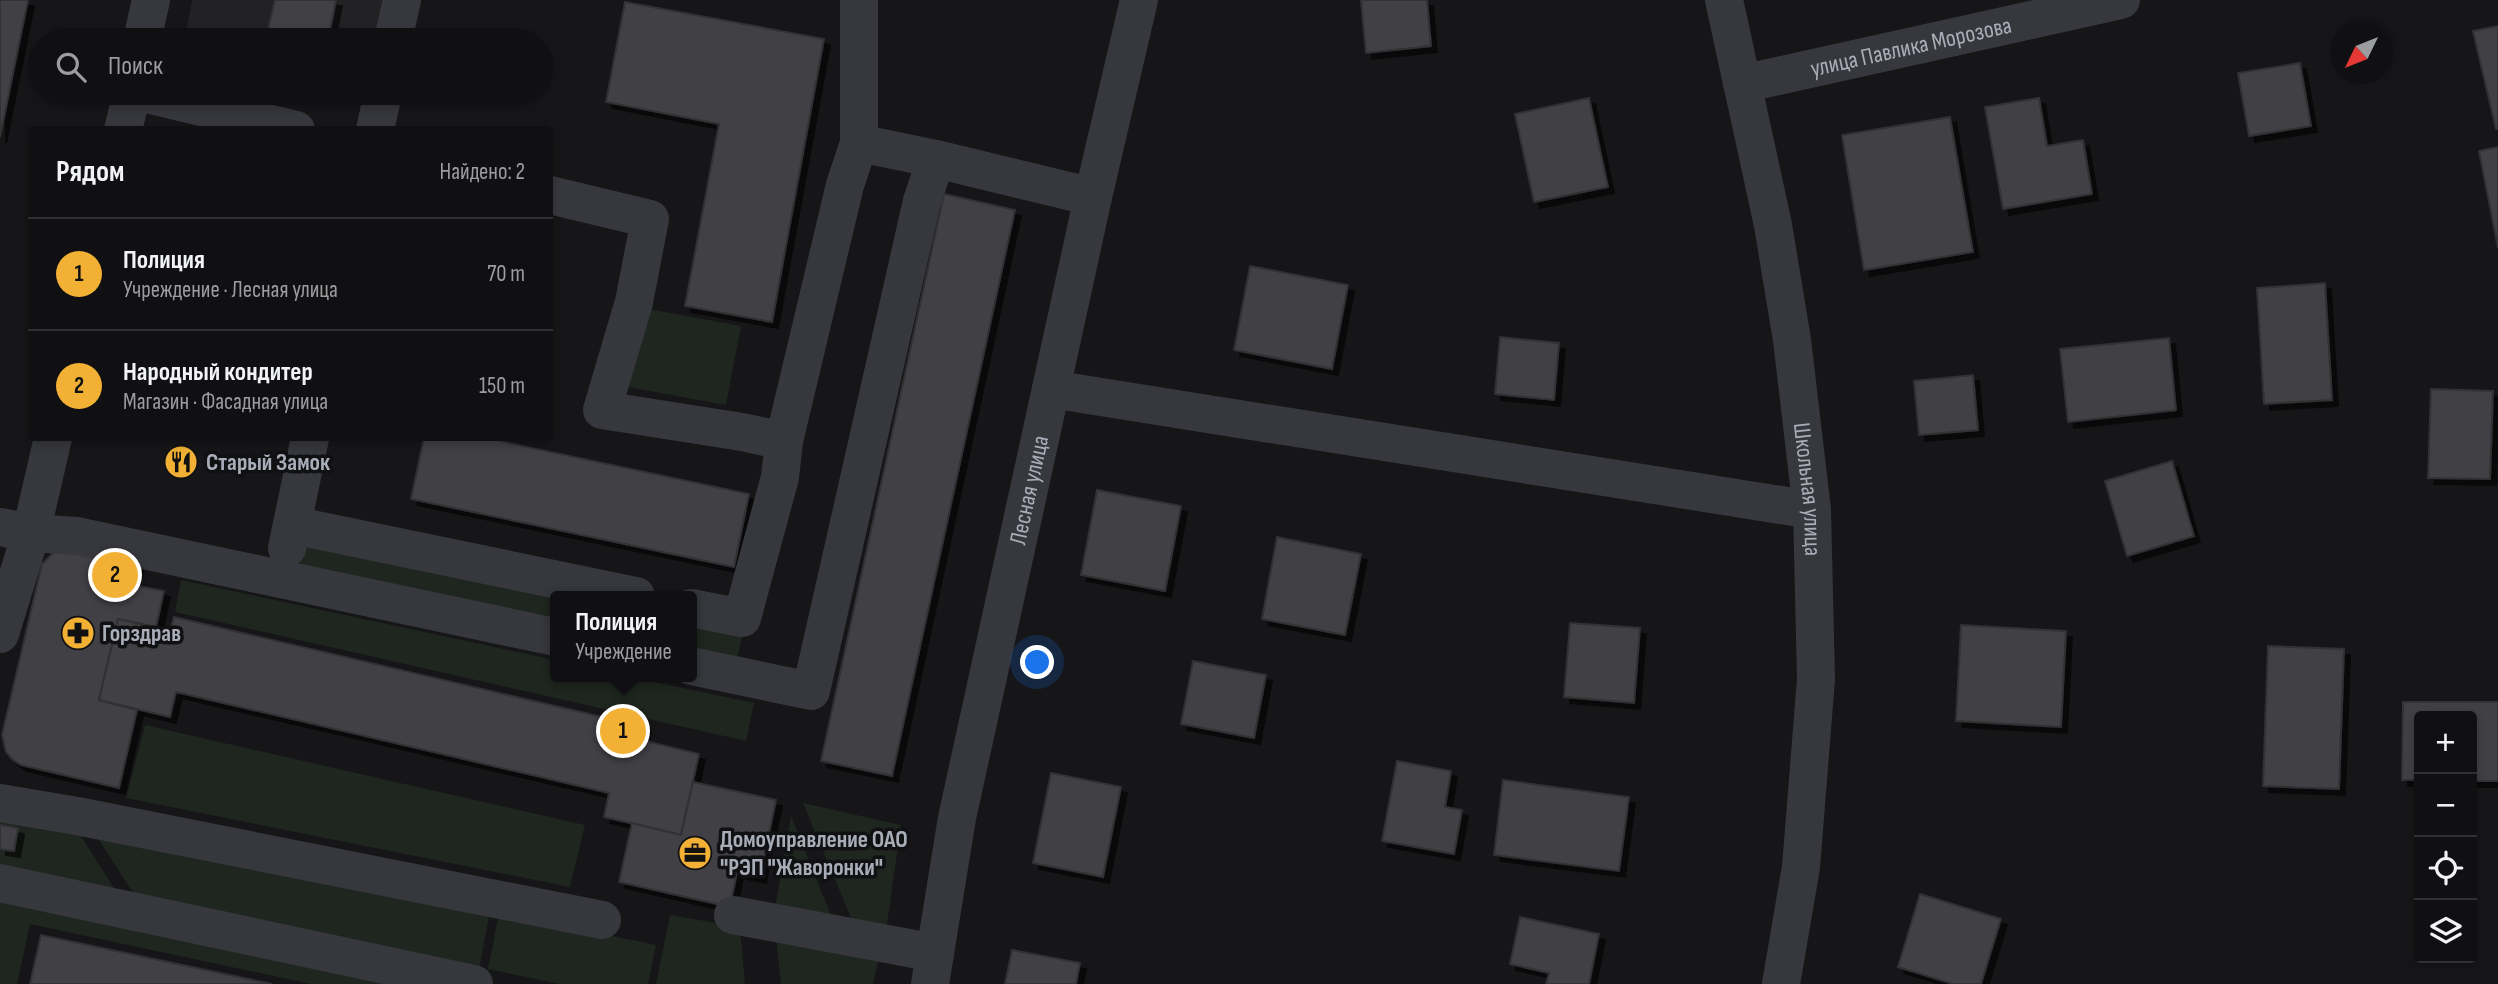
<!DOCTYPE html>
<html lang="ru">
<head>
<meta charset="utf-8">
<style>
	:root { --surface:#101012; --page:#19191b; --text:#f1f3f6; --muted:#9c9d9f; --line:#303032; --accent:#f2b134 }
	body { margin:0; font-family:"Sofia Sans Condensed",sans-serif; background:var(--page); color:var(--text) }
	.controls { position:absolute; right:21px; bottom:21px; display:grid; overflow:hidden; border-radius:7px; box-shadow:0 4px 10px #0003 }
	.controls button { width:63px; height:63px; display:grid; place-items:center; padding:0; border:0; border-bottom:2px solid var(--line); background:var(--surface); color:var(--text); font:35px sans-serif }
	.compass { position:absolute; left:2330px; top:21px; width:63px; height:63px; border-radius:50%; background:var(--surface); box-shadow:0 4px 10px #0003; rotate:227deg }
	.you { position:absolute; left:1038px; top:663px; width:24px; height:24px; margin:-18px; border:5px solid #fff; border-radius:50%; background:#1a73e8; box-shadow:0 0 0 10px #1a73e833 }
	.badge { display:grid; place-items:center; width:46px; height:46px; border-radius:50%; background:var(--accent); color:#111; font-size:23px; font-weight:700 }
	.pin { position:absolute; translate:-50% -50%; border:4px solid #fff; box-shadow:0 2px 7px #0006 }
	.popup { position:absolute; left:550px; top:591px; width:147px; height:91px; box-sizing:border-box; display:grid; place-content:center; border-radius:7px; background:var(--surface); filter:drop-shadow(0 2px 5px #0005); font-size:23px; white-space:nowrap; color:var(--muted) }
	.popup b { font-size:26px; color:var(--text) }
	.popup::after { content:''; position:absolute; left:50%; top:100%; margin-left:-14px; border:14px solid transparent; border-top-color:var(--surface) }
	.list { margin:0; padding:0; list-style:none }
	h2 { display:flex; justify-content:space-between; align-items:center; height:91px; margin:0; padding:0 28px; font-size:30px }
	h2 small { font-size:23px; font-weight:400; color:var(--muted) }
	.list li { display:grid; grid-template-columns:46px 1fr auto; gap:21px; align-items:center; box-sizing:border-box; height:112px; padding:0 28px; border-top:2px solid var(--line) }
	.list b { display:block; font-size:26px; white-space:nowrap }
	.list p { margin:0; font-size:23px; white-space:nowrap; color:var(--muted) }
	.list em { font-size:23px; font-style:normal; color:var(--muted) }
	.icon { flex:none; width:38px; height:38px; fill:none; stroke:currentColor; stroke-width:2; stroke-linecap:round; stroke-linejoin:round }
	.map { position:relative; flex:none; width:2498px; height:984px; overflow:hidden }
	.search { position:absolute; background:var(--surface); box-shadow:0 4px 10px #0003; left:28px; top:28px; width:525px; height:77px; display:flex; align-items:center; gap:18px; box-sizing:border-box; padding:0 24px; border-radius:38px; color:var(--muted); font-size:26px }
	.panel { position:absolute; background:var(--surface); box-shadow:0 4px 10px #0003; left:28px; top:126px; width:525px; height:315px; border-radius:7px }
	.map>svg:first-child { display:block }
	.built { fill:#222225 }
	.green { fill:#1e261f }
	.building { fill:#404145; stroke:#303034; stroke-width:2; filter:url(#shadow) }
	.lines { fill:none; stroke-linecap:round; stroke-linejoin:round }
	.minor { stroke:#37383d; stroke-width:38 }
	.labels { text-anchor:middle; stroke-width:7; stroke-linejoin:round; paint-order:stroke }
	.street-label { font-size:24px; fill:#a8adb8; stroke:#111113 }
	.poi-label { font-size:24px; font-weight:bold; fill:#a8adb8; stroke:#111113; text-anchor:start }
</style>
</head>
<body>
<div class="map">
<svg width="2498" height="984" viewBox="0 0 2498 984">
	<defs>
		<filter id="shadow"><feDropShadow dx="6" dy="6" stdDeviation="0" flood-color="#0009"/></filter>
	</defs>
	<rect width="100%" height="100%" fill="#161618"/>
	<path class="built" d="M192 0H390L382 40H185Z"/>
	<g class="green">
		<path d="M621 304 741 326 726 405 606 383Z"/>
		<path d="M306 535 555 596V628L298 574Z"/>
		<path d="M181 580 555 660V677H631L754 703 746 741 175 612Z"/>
		<path d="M691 618 744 630 735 666 691 657Z"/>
		<path d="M145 725 585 825 570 887 126 798Z"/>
		<path d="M803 803 901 825 885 938 857 932Z"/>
		<path d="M0 808 72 822 122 901 0 876Z"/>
		<path d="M791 816 836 928 774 914Z"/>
		<path d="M90 826 491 905 478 976 141 905Z"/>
		<path d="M0 897 409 984H311L30 924 17 984H0Z"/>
		<path d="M499 913 656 945 648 984H560L488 969Z"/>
		<path d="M670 915 740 927 745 984H656Z"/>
		<path d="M775 928 880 951 873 984H781Z"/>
	</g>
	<g class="building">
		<path d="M0 0H28L0 137Z"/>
		<path d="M275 0H336L328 40H298L267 34Z"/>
		<path d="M1361 0H1427L1431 46 1366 53Z"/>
		<path d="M625 2 824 39 772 322 685 306 719 124 606 102Z"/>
		<path d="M2498 26V129H2496L2473 31Z"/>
		<path d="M2300 63 2311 126 2249 136 2238 73Z"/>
		<path d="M1589 98 1608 187 1534 202 1515 114Z"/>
		<path d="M2039 98 2047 146 2083 140 2092 194 2003 209 1985 107Z"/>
		<path d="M1950 117 1973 252 1864 270 1842 135Z"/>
		<path d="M2498 147V248L2479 151Z"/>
		<path d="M944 194 1015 210 892 776 821 761Z"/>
		<path d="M1250 266 1348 285 1332 369 1234 350Z"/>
		<path d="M2325 283 2332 400 2264 404 2257 288Z"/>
		<path d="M1500 337 1559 343 1554 400 1495 394Z"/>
		<path d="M2169 338 2176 410 2068 422 2060 349Z"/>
		<path d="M1973 375 1978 430 1919 435 1914 381Z"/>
		<path d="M2431 389 2493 391 2490 479 2428 478Z"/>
		<path d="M424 438H500L499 441 749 494 734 567 411 499Z"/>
		<path d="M2172 461 2194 536 2127 556 2105 481Z"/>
		<path d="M1097 490 1181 506 1165 591 1081 575Z"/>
		<path d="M1277 537 1361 554 1345 635 1262 619Z"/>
		<path d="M69 548 137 564 133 585 164 591 156 627 118 619 99 700 137 710 119 788 21 765 13 760 6 752 2 735 42 564 53 553Z"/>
		<path d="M174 617 645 727 641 740 699 754 681 835 604 817 609 793 176 692 170 717 99 700 118 619 170 631Z"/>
		<path d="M1570 623 1640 628 1634 703 1564 697Z"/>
		<path d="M1961 625 2066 631 2061 727 1956 721Z"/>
		<path d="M2268 646 2344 649 2339 789 2263 786Z"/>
		<path d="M1193 661 1266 675 1254 738 1181 724Z"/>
		<path d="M2403 702H2498V781H2472V716H2419V780H2402Z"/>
		<path d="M1397 761 1451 771 1445 807 1462 810 1454 854 1382 841Z"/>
		<path d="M1051 773 1121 787 1103 877 1033 863Z"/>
		<path d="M1503 780 1629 797 1619 871 1494 855Z"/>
		<path d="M693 782 776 800 760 877 737 872 730 907 619 882 632 823 681 835Z"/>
		<path d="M0 825 18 828 14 851 0 849Z"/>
		<path d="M1920 894 2001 919 1981 984H1953L1898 967Z"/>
		<path d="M1520 917 1599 934 1589 984H1546L1549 973 1510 964Z"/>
		<path d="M41 935 272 984H30Z"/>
		<path d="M1012 950 1080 963 1076 984H1005Z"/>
	</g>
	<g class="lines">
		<g class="minor">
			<path d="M859 0V143"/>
			<path id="s1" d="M1724 0 1773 225 1792 340 1812 510 1816 679 1801 867 1781 984"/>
			<path d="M142 40 151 0"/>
			<path d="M393 40 402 0"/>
			<path id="s2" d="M1742 84 2121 0"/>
			<path d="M143 93 296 130"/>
			<path d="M123 130 132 93"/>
			<path d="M375 130 383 93"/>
			<path d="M550 195 650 219 634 302 602 410 742 432 784 441"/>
			<path d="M1051 389 1812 510"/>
			<path d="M292 525 636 596"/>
			<path d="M0 527 31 533 77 536 555 637"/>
			<path d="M287 548 310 438"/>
			<path d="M691 608 742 618 780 477 784 441 845 185 859 143 936 159"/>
			<path d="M0 634 31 533 53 438"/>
			<path d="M691 666 811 691 922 201 936 159 1093 197"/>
			<path d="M0 803 77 816 602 920"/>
			<path d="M0 883 474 984"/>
			<path d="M733 915 935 953"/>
			<path id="s3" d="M930 984 957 818 1093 197 1139 0"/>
		</g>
	</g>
	<defs>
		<symbol id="restaurant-disc" viewBox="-11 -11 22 22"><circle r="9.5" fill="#f2b134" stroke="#111113"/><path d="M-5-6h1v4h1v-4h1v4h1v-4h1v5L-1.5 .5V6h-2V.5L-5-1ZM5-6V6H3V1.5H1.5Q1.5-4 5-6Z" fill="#111"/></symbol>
		<symbol id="pharmacy-disc" viewBox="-11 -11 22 22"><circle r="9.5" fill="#f2b134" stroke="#111113"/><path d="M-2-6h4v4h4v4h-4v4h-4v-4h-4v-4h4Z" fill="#111"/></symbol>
		<symbol id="office-disc" viewBox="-11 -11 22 22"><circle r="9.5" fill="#f2b134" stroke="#111113"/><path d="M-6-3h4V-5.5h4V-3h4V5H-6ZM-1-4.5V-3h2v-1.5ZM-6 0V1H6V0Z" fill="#111"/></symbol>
	</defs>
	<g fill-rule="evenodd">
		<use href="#restaurant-disc" x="162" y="443" width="38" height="38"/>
		<use href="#pharmacy-disc" x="59" y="614" width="38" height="38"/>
		<use href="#office-disc" x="676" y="834" width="38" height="38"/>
	</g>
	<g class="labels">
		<g class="street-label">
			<text dy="8" stroke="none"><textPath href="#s2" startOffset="173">улица Павлика Морозова</textPath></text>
			<text dy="8" stroke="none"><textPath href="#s1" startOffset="497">Школьная улица</textPath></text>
			<text dy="8" stroke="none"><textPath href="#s3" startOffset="504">Лесная улица</textPath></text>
		</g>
		<g class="poi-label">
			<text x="206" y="470">Старый Замок</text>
			<text x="102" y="641">Горздрав</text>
			<text x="720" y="847">Домоуправление ОАО<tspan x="720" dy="28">"РЭП "Жаворонки"</tspan></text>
		</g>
	</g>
</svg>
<div class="controls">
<button>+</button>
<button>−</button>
<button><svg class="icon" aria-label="locate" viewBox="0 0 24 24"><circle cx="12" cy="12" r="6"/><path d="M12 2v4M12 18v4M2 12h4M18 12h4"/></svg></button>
<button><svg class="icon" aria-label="layers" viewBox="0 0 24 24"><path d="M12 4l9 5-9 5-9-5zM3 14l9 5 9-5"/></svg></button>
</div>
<svg class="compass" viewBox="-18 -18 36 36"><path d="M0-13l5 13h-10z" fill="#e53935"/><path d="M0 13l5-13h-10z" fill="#9c9d9f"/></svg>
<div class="you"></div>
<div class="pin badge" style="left:623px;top:731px">1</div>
<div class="popup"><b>Полиция</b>Учреждение</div>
<div class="pin badge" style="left:115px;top:575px">2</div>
<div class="search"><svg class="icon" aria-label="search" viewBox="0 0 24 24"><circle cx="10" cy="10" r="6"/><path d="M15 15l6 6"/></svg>Поиск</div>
<section class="panel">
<h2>Рядом<small>Найдено: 2</small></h2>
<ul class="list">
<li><span class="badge">1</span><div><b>Полиция</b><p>Учреждение · Лесная улица</p></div><em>70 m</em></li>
<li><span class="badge">2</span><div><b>Народный кондитер</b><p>Магазин · Фасадная улица</p></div><em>150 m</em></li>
</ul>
</section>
</div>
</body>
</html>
